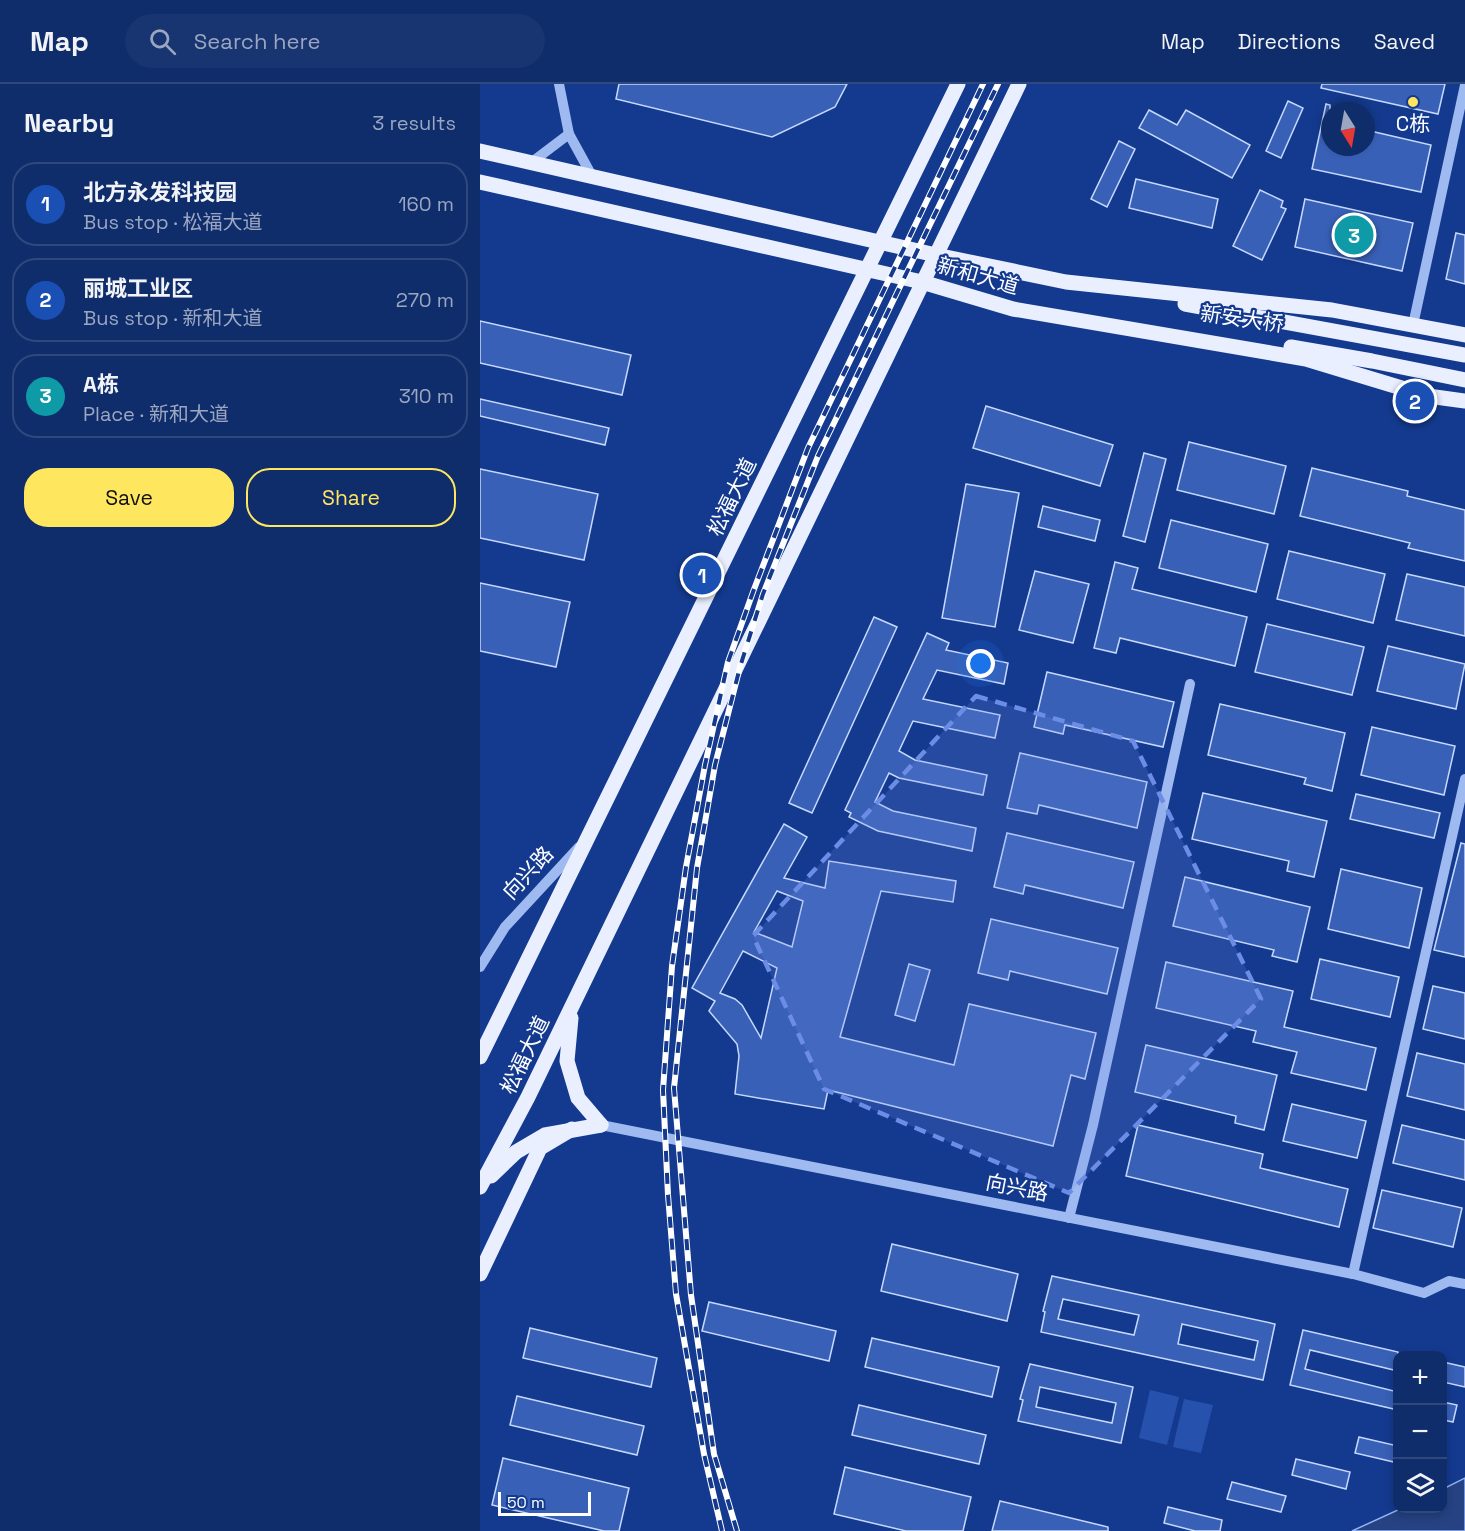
<!DOCTYPE html>
<html lang="en">
<head>
<meta charset="utf-8">
<style>
	:root { --surface:#0f2c6b; --page:#183471; --text:#f1f3f6; --muted:#9ba7c1; --line:#2f487e; --accent:#ffe65f }
	body { margin:0; font-family:"Space Grotesk","Noto Sans SC",sans-serif; background:var(--page); color:var(--text) }
	.controls { position:absolute; right:18px; bottom:18px; display:grid; overflow:hidden; border-radius:12px; box-shadow:0 3px 9px #0003 }
	.controls button { width:54px; height:54px; display:grid; place-items:center; padding:0; border:0; border-bottom:2px solid var(--line); background:var(--surface); color:var(--text); font:30px sans-serif }
	.compass { position:absolute; left:841px; top:18px; width:54px; height:54px; border-radius:50%; background:var(--surface); box-shadow:0 3px 9px #0003; rotate:169deg }
	.scale { position:absolute; left:18px; bottom:15px; width:93px; box-sizing:border-box; padding-left:6px; border:3px solid #fff; border-top:0; font-size:16px; line-height:21px; white-space:nowrap; color:#fff; -webkit-text-stroke:4px #143a8f; paint-order:stroke }
	.you { position:absolute; left:501px; top:580px; width:21px; height:21px; margin:-15px; border:4px solid #fff; border-radius:50%; background:#1a73e8; box-shadow:0 0 0 9px #1a73e833 }
	.badge { display:grid; place-items:center; width:39px; height:39px; border-radius:50%; background:var(--accent); color:#fff; font-size:20px; font-weight:700 }
	.pin { position:absolute; translate:-50% -50%; border:3px solid #fff; box-shadow:0 2px 6px #0006 }
	.list { margin:0; padding:0; list-style:none }
	h2 { display:flex; justify-content:space-between; align-items:center; height:78px; margin:0; padding:0 24px; font-size:26px }
	h2 small { font-size:20px; font-weight:400; color:var(--muted) }
	.list li { display:grid; grid-template-columns:39px 1fr auto; gap:18px; align-items:center; box-sizing:border-box; height:84px; margin:0 12px 12px; padding:0 12px; border:2px solid var(--line); border-radius:24px }
	.list b { display:block; font-size:22px; white-space:nowrap }
	.list p { margin:0; font-size:20px; white-space:nowrap; color:var(--muted) }
	.list em { font-size:20px; font-style:normal; color:var(--muted) }
	.actions { display:flex; gap:12px; padding:18px 24px }
	.actions a { flex:1; padding:14px 0; border:2px solid var(--accent); border-radius:24px; text-align:center; font-size:21px; color:var(--accent) }
	.actions .main { background:var(--accent); color:#111 }
	.icon { flex:none; width:33px; height:33px; fill:none; stroke:currentColor; stroke-width:2; stroke-linecap:round; stroke-linejoin:round }
	.map { position:relative; flex:none; width:985px; height:1447px; overflow:hidden }
	header { display:flex; align-items:center; gap:36px; box-sizing:border-box; height:84px; padding:0 30px; background:var(--surface); border-bottom:2px solid var(--line) }
	header strong { font-size:28px }
	nav { display:flex; gap:33px; margin-inline-start:auto; font-size:21px }
	.search { width:420px; height:54px; background:var(--page); display:flex; align-items:center; gap:15px; box-sizing:border-box; padding:0 21px; border-radius:33px; color:var(--muted); font-size:22px }
	main { display:flex }
	aside { flex:1; background:var(--surface) }
	.map>svg:first-child { display:block }
	.green { fill:#2652ad }
	.water { fill:#264282; stroke:#91b2f3; stroke-width:1.5 }
	.building { fill:#3860b6; stroke:#c6d8fc; stroke-width:1.5; fill-rule:evenodd }
	.lines { fill:none; stroke-linecap:round; stroke-linejoin:round }
	.minor { stroke:#9fbaf0; stroke-width:10 }
	.major { stroke:#e9efff; stroke-width:15 }
	.rail-casing { stroke:#fff; stroke-width:6 }
	.rail { stroke:#143a8f; stroke-width:4; stroke-dasharray:11; stroke-linecap:butt }
	.marked { fill:#6c8ce6; fill-opacity:0.2; stroke:#6c8ce6; stroke-width:4.5; stroke-dasharray:12 8; stroke-linejoin:round }
	.poi-dot { fill:#ffe65f; stroke:#143a8f; stroke-width:2 }
	.labels { text-anchor:middle; stroke-width:4.5; stroke-linejoin:round; paint-order:stroke }
	.poi-label { font-size:21px; fill:#fff; stroke:#143a8f }
	.street-label { font-size:21px; fill:#fff; stroke:#143a8f }
</style>
</head>
<body>
<header>
<strong>Map</strong>
<div class="search"><svg class="icon" aria-label="search" viewBox="0 0 24 24"><circle cx="10" cy="10" r="6"/><path d="M15 15l6 6"/></svg>Search here</div>
<nav><a>Map</a><a>Directions</a><a>Saved</a></nav>
</header>
<main>
<aside>
<h2>Nearby<small>3 results</small></h2>
<ul class="list">
<li><span class="badge" style="background:#1a4fb4">1</span><div><b>北方永发科技园</b><p>Bus stop · 松福大道</p></div><em>160 m</em></li>
<li><span class="badge" style="background:#1a4fb4">2</span><div><b>丽城工业区</b><p>Bus stop · 新和大道</p></div><em>270 m</em></li>
<li><span class="badge" style="background:#0f9aa8">3</span><div><b>A栋</b><p>Place · 新和大道</p></div><em>310 m</em></li>
</ul>
<div class="actions"><a class="main">Save</a><a>Share</a></div>
</aside>
<div class="map">
<svg width="985" height="1447" viewBox="0 0 985 1447">
	<rect width="100%" height="100%" fill="#143a8f"/>
	<g class="green">
		<path d="M670 1306 699 1313 687 1361 659 1354Z"/>
		<path d="M704 1315 733 1321 721 1369 693 1363Z"/>
	</g>
	<path class="water" d="M985 1394V1447H872L920 1425 962 1424 963 1405Z"/>
	<g class="building">
		<path d="M139 0H367L355 23 292 53 136 15Z"/>
		<path d="M842 0H965L958 30 841 4Z"/>
		<path d="M808 17 823 24 801 74 786 67Z"/>
		<path d="M846 20 850 21V63H886V46L951 61 941 108 832 85Z"/>
		<path d="M669 26 697 41 706 26 770 61 752 94 659 44Z"/>
		<path d="M639 57 655 65 627 123 611 115Z"/>
		<path d="M656 95 738 115 732 144 649 124Z"/>
		<path d="M780 106 803 117 801 123 806 125 782 176 753 162Z"/>
		<path d="M825 115 933 139 922 187 815 163Z"/>
		<path d="M976 149 985 151V200L966 195Z"/>
		<path d="M0 237 151 271 142 311 0 279Z"/>
		<path d="M0 315 129 344 125 361 0 332Z"/>
		<path d="M506 322 633 361 620 402 493 364Z"/>
		<path d="M709 358 806 382 794 430 697 406Z"/>
		<path d="M664 369 686 375 665 458 643 452Z"/>
		<path d="M832 384 928 407 927 412 985 426V477L928 464 930 459 820 432Z"/>
		<path d="M0 385 118 410 104 476 0 454Z"/>
		<path d="M486 400 539 409 515 543 462 534Z"/>
		<path d="M563 422 620 436 615 457 558 443Z"/>
		<path d="M691 436 788 460 776 508 679 484Z"/>
		<path d="M809 467 905 490 893 539 797 515Z"/>
		<path d="M635 478 658 484 652 505 767 533 755 582 640 554 636 569 614 564Z"/>
		<path d="M555 487 609 500 593 559 539 546Z"/>
		<path d="M927 490 985 503V552L916 536Z"/>
		<path d="M0 499 90 518 76 583 0 567Z"/>
		<path d="M394 533 417 543 332 729 309 719Z"/>
		<path d="M787 540 884 563 872 611 775 588Z"/>
		<path d="M447 549 469 559 466 566 528 579 524 600 457 586 443 615 520 631 515 654 433 637 419 667 435 676 507 691 503 711 419 694 409 689 395 718 413 727 496 744 492 767 398 747 369 733 371 729 365 726Z"/>
		<path d="M908 562 985 580 976 625 897 607Z"/>
		<path d="M567 588 694 618 683 663 585 641 583 650 554 643Z"/>
		<path d="M740 620 865 649 852 707 824 700 826 694 728 671Z"/>
		<path d="M892 643 975 662 964 711 881 691Z"/>
		<path d="M540 669 667 698 657 744 559 721 557 730 527 724Z"/>
		<path d="M723 709 847 737 834 793 807 787 809 777 712 755Z"/>
		<path d="M876 710 960 729 954 754 870 735Z"/>
		<path d="M304 740 327 753 304 794 345 804 349 777 476 797 473 818 401 807 360 953 474 981 489 920 616 949 605 995 591 991 573 1062 348 1006 344 1025 255 1010 259 972 257 960 229 927 235 917 212 904ZM297 807 323 817 312 863 274 848ZM263 867 297 884 281 954 262 921 255 915 240 909Z"/>
		<path d="M527 749 654 778 643 824 545 801 543 810 514 803Z"/>
		<path d="M981 759 985 760V873L954 866Z"/>
		<path d="M861 785 942 804 929 864 848 845Z"/>
		<path d="M705 793 830 823 817 878 792 872 794 866 693 842Z"/>
		<path d="M511 835 638 864 627 910 530 887 528 896 498 889Z"/>
		<path d="M840 875 919 893 910 933 831 915Z"/>
		<path d="M686 878 813 907 804 943 896 964 886 1006 811 989 817 968 773 958 776 947 676 924Z"/>
		<path d="M429 880 450 886 435 937 415 931Z"/>
		<path d="M953 902 985 909V955L943 945Z"/>
		<path d="M666 961 797 991 784 1046 755 1039 756 1032 655 1008Z"/>
		<path d="M937 969 985 980V1026L927 1012Z"/>
		<path d="M812 1020 886 1037 877 1074 803 1057Z"/>
		<path d="M658 1041 783 1070 780 1084 868 1105 859 1143 646 1092Z"/>
		<path d="M922 1041 985 1056V1096L913 1079Z"/>
		<path d="M902 1106 982 1124 973 1163 893 1144Z"/>
		<path d="M412 1160 538 1190 527 1237 401 1207Z"/>
		<path d="M572 1192 795 1240 783 1296 561 1248 565 1228 563 1227ZM583 1215 659 1231 654 1251 578 1235ZM702 1240 778 1257 774 1276 698 1260Z"/>
		<path d="M229 1218 356 1247 349 1277 222 1247Z"/>
		<path d="M50 1244 177 1274 171 1303 43 1274Z"/>
		<path d="M823 1246 918 1268V1287L830 1266 825 1285 918 1308V1326L810 1301Z"/>
		<path d="M392 1254 519 1283 512 1313 385 1283Z"/>
		<path d="M963 1278 985 1283V1303L963 1298Z"/>
		<path d="M550 1280 653 1303 641 1359 538 1337 543 1316 540 1315ZM560 1303 636 1319 632 1339 556 1323Z"/>
		<path d="M37 1312 164 1342 157 1371 30 1341Z"/>
		<path d="M963 1318 977 1321 973 1338 963 1336Z"/>
		<path d="M379 1321 506 1351 499 1380 372 1351Z"/>
		<path d="M879 1353 918 1362V1379L875 1369Z"/>
		<path d="M23 1374 149 1404 139 1447H124L12 1421Z"/>
		<path d="M816 1375 870 1388 866 1405 812 1391Z"/>
		<path d="M365 1383 491 1413 483 1447H426L354 1430Z"/>
		<path d="M752 1398 806 1412 801 1428 747 1415Z"/>
		<path d="M520 1417 628 1443V1447H512Z"/>
		<path d="M688 1423 742 1436 740 1447H715L684 1439Z"/>
	</g>
	<g class="lines">
		<g class="minor">
			<path d="M79 0 89 50"/>
			<path d="M52 78 89 50 112 92"/>
			<path d="M933 241 985 1"/>
			<path d="M0 883 25 843 99 763"/>
			<path d="M121 1041 873 1190 944 1209 969 1197 985 1200"/>
			<path d="M589 1134 613 1041 710 600"/>
			<path d="M873 1190 985 695"/>
		</g>
		<g class="major">
			<path d="M0 67 456 171 586 198 852 226 985 251"/>
			<path d="M0 98 442 198 533 225 826 275 948 312 985 317"/>
			<path d="M705 220 985 271"/>
			<path d="M811 263 892 277 985 296"/>
			<path d="M91 934 87 977 98 1014 121 1041"/>
			<path d="M0 973 478 0"/>
			<path d="M11 1092 36 1068 65 1051 121 1041"/>
			<path d="M0 1103 48 1013 539 0"/>
			<path d="M0 1190 60 1064 92 1045"/>
		</g>
		<defs>
			<g id="rail">
				<path d="M242 1447 224 1370 196 1210 188 1111 183 1006 192 882 206 783 225 681 248 578 273 508 328 364 503 0"/>
				<path d="M257 1447 234 1370 211 1211 194 1004 217 784 235 681 260 583 283 510 338 372 518 0"/>
			</g>
		</defs>
		<use href="#rail" class="rail-casing"/>
		<use href="#rail" class="rail"/>
	</g>
	<path class="marked" d="M496 612 653 657 781 915 589 1109 344 1005 273 852Z"/>
	<circle class="poi-dot" cx="933" cy="18" r="6"/>
	<g class="labels">
		<g class="poi-label">
			<text x="933" y="47">C栋</text>
		</g>
		<g class="street-label">
			<text transform="translate(498 192) rotate(16)" y="7">新和大道</text>
			<text transform="translate(762 235) rotate(8)" y="7">新安大桥</text>
			<text transform="translate(252 413) rotate(-64)" y="7">松福大道</text>
			<text transform="translate(48 789) rotate(-47)" y="7">向兴路</text>
			<text transform="translate(45 971) rotate(-64)" y="7">松福大道</text>
			<text transform="translate(537 1104) rotate(11)" y="7">向兴路</text>
		</g>
	</g>
</svg>
<div class="controls">
<button>+</button>
<button>−</button>
<button><svg class="icon" aria-label="layers" viewBox="0 0 24 24"><path d="M12 4l9 5-9 5-9-5zM3 14l9 5 9-5"/></svg></button>
</div>
<svg class="compass" viewBox="-18 -18 36 36"><path d="M0-13l5 13h-10z" fill="#e53935"/><path d="M0 13l5-13h-10z" fill="#9ba7c1"/></svg>
<div class="scale">50 m</div>
<div class="you"></div>
<div class="pin badge" style="left:222px;top:491px;background:#1a4fb4">1</div>
<div class="pin badge" style="left:935px;top:317px;background:#1a4fb4">2</div>
<div class="pin badge" style="left:874px;top:151px;background:#0f9aa8">3</div>
</div>
</main>
</body>
</html>
